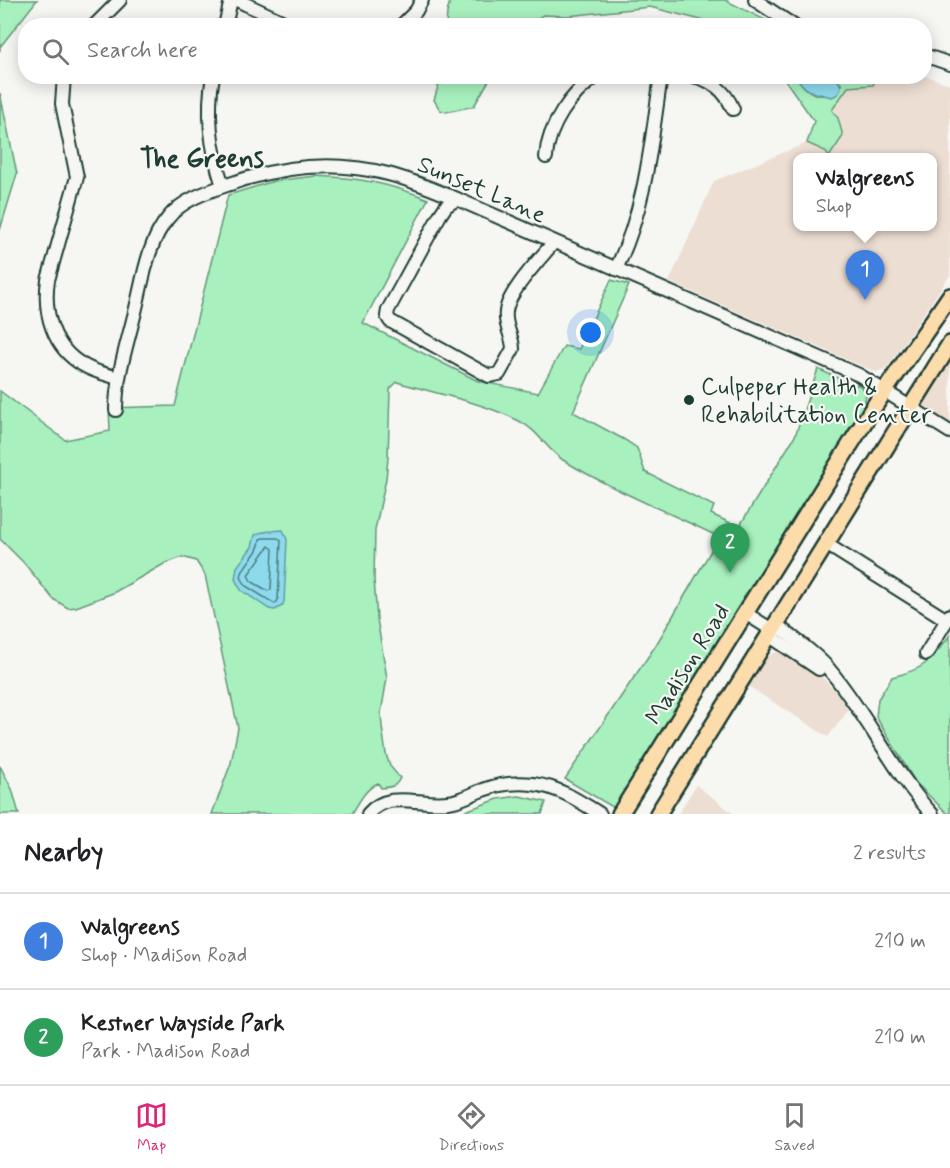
<!DOCTYPE html>
<html lang="en">
<head>
<meta charset="utf-8">
<style>
	:root { --surface:#fff; --page:#f2f2f2; --text:#202124; --muted:#757577; --line:#e0e0e0; --accent:#db2777 }
	body { margin:0; font-family:Mynerve,sans-serif; background:var(--page); color:var(--text) }
	.you { position:absolute; left:591px; top:333px; width:21px; height:21px; margin:-15px; border:4px solid #fff; border-radius:50%; background:#1a73e8; box-shadow:0 0 0 9px #1a73e833 }
	.badge { display:grid; place-items:center; width:39px; height:39px; border-radius:50%; background:var(--accent); color:#fff; font-size:20px; font-weight:700 }
	.pin { position:absolute; translate:-50% -50px; filter:drop-shadow(0 2px 3px #0008) }
	.pin::after { content:''; position:absolute; top:32px; width:21px; height:18px; background:inherit; clip-path:polygon(0 0,100% 0,50% 100%) }
	.popup { position:absolute; left:793px; top:153px; width:144px; height:78px; box-sizing:border-box; display:grid; place-content:center; border-radius:12px; background:var(--surface); filter:drop-shadow(0 2px 4px #0005); font-size:20px; white-space:nowrap; color:var(--muted) }
	.popup b { font-size:22px; color:var(--text) }
	.popup::after { content:''; position:absolute; left:50%; top:100%; margin-left:-12px; border:12px solid transparent; border-top-color:var(--surface) }
	.list { margin:0; padding:0; list-style:none }
	h2 { display:flex; justify-content:space-between; align-items:center; height:78px; margin:0; padding:0 24px; font-size:26px }
	h2 small { font-size:20px; font-weight:400; color:var(--muted) }
	.list li { display:grid; grid-template-columns:39px 1fr auto; gap:18px; align-items:center; box-sizing:border-box; height:96px; padding:0 24px; border-top:2px solid var(--line) }
	.list b { display:block; font-size:22px; white-space:nowrap }
	.list p { margin:0; font-size:20px; white-space:nowrap; color:var(--muted) }
	.list em { font-size:20px; font-style:normal; color:var(--muted) }
	.icon { flex:none; width:33px; height:33px; fill:none; stroke:currentColor; stroke-width:2; stroke-linecap:round; stroke-linejoin:round }
	.map { position:relative; flex:none; width:950px; height:814px; overflow:hidden }
	.search { position:absolute; background:var(--surface); box-shadow:0 3px 15px #0003; left:18px; right:18px; top:18px; height:66px; display:flex; align-items:center; gap:15px; box-sizing:border-box; padding:0 21px; border-radius:24px; color:var(--muted); font-size:22px }
	.sheet { height:270px; background:var(--surface) }
	nav { display:flex; justify-content:space-around; align-items:center; box-sizing:border-box; height:84px; border-top:2px solid var(--line); background:var(--surface); font-size:16px; color:var(--muted) }
	nav a { display:grid; justify-items:center; gap:3px }
	nav .on { color:var(--accent) }
	.map>svg:first-child { display:block }
	.built { fill:#edded3; fill-rule:evenodd }
	.green { fill:#a8f0be; stroke:#649679; stroke-width:1.5 }
	.water { fill:#8edaed; stroke:#629ba3; stroke-width:1.5 }
	.lines { fill:none; stroke-linecap:round; stroke-linejoin:round }
	.shore { stroke:#4b7c7e; stroke-width:1.5 }
	.minor-casing { stroke:#1f3d34; stroke-width:16 }
	.major-casing { stroke:#1f3d34; stroke-width:20 }
	.minor { stroke:#f6f6f2; stroke-width:12 }
	.major { stroke:#fddcac; stroke-width:15 }
	.poi-dot { fill:#1f3d34; stroke:#f6f6f2; stroke-width:2 }
	.labels { text-anchor:middle; stroke-width:4.5; stroke-linejoin:round; paint-order:stroke }
	.street-label { font-size:24px; fill:#1f3d34; stroke:#f6f6f2 }
	.poi-label { font-size:24px; fill:#1f3d34; stroke:#f6f6f2; text-anchor:start }
	.neighbourhood-label { font-size:26px; font-weight:bold; fill:#1f3d34; stroke:#f6f6f2 }
</style>
</head>
<body>
<div class="map">
<svg width="950" height="814" viewBox="0 0 950 814">
	<rect width="100%" height="100%" fill="#f6f6f2"/>
	<filter id="ink" filterUnits="userSpaceOnUse"><feTurbulence type="fractalNoise" baseFrequency=".0167" numOctaves="2"/><feDisplacementMap in="SourceGraphic" scale="12" xChannelSelector="R" yChannelSelector="G"/><feConvolveMatrix kernelMatrix="1 2 1 2 8 2 1 2 1" color-interpolation-filters="sRGB"/></filter>
	<g filter="url(#ink)">
		<g class="built">
			<path d="M879 76H925L950 84V275L887 368 876 372 669 282 714 181 807 143 826 151 829 157 843 136 831 110 848 87 872 85ZM798 158H932V226H798Z"/>
			<path d="M950 358V423L924 409 921 403Z"/>
			<path d="M776 652 786 653 819 674 848 704 847 712 828 737 746 685 763 659Z"/>
			<path d="M696 785 734 814H678Z"/>
		</g>
		<g class="green">
			<path d="M0 0H37L0 47V51Z"/>
			<path d="M450 0H725L775 25H716L709 22 650 7 568 16 543 15 527 25H446L447 13Z"/>
			<path d="M441 77V76L491 77 474 106 446 112 440 110 434 100Z"/>
			<path d="M783 77H797C801 86 813 97 824 95 830 93 837 88 842 85L835 77H878L873 85 848 87 832 110 838 118 843 136 829 157 825 151 807 143 814 121Z"/>
			<path d="M0 93 17 174 0 230Z"/>
			<path d="M316 176C359 178 388 183 428 199L363 323 478 381 538 393 564 346 579 349 611 280 629 285 573 412 625 440 637 448 645 472 714 506 711 514 739 527 795 436 818 369 855 386 857 384C873 392 863 405 858 418L616 809 565 779 656 645 719 537C668 512 612 490 563 460 546 449 538 430 519 421 482 402 437 394 397 382L390 389 388 458 386 479 375 530 374 579 377 619 387 678 381 713 382 727 386 754 390 766 400 778C396 787 391 787 381 788L378 783C365 789 359 802 352 814H212L231 763 238 728 205 575 196 561 186 558H180L164 564 113 593 76 607 68 608 53 599 24 563 0 539V391L65 440 110 431 109 408 175 406 228 195 274 181Z"/>
			<path d="M950 635V814H948L916 783 876 717 878 699 892 677C925 669 930 662 950 635Z"/>
			<path d="M0 766 12 789 19 814H0Z"/>
			<path d="M519 796 546 802 542 814H457L498 799Z"/>
		</g>
		<g class="water">
			<path d="M797 77H835C843 85 843 93 832 97 816 93 804 92 797 77Z"/>
			<path d="M283 530 287 540 284 602 282 606 275 610 269 609 241 590 235 579 237 567 252 547 255 535C261 531 275 531 283 530Z"/>
		</g>
		<g class="lines">
			<g class="shore">
				<path d="M263 538H278L281 540 278 600 275 604 246 586 241 577C243 562 260 555 260 539Z"/>
				<path d="M269 546 273 549 271 589 268 591 251 581 248 575Z"/>
			</g>
			<defs>
				<g id="minor">
					<path d="M237 0 292 26"/>
					<path d="M755 0 794 26"/>
					<path d="M94 26 120 0"/>
					<path d="M225 26 231 0"/>
					<path d="M401 26 416 11 422 0"/>
					<path d="M924 55 950 64"/>
					<path d="M64 76 62 104 77 177 48 280C43 313 53 348 83 365 94 372 106 374 118 378"/>
					<path d="M213 76C206 114 211 150 223 186"/>
					<path d="M692 76C712 80 725 90 733 109"/>
					<path d="M546 157C548 126 571 93 597 76"/>
					<path d="M457 199 446 206 440 215 388 310 387 316 390 321 489 376 499 374 513 349C513 336 504 326 506 312 507 293 541 258 554 242"/>
					<path d="M616 269C646 207 651 143 661 76"/>
					<path d="M116 410C116 377 127 345 135 312 143 281 147 243 168 218 182 200 206 192 227 185 279 166 334 160 388 174 412 180 435 190 457 199L859 375 950 432"/>
					<path d="M826 544 947 620"/>
					<path d="M745 613 772 630 776 640 819 669"/>
					<path d="M772 630 782 629C797 641 815 653 828 668 867 714 891 769 932 814"/>
					<path d="M926 654 950 615"/>
					<path d="M368 814C389 789 420 806 448 802 460 801 471 794 483 790 499 784 516 782 533 784 559 787 579 801 600 814"/>
				</g>
				<g id="major">
					<path d="M620 814 873 408 950 296"/>
					<path d="M658 814 950 344"/>
				</g>
			</defs>
			<use href="#minor" class="minor-casing"/>
			<use href="#major" class="major-casing"/>
			<use href="#minor" class="minor"/>
			<use href="#major" class="major"/>
		</g>
	</g>
	<circle class="poi-dot" cx="689" cy="400" r="6"/>
	<g class="labels">
		<g class="street-label">
			<text transform="translate(482 189) rotate(23)" y="8">Sunset Lane</text>
			<text transform="translate(687 664) rotate(-58)" y="8">Madison Road</text>
		</g>
		<g class="poi-label">
			<text x="701" y="394">Culpeper Health &amp;<tspan x="701" dy="28">Rehabilitation Center</tspan></text>
		</g>
		<g class="neighbourhood-label">
			<text x="202" y="167">The Greens</text>
		</g>
	</g>
</svg>
<div class="you"></div>
<div class="pin badge" style="left:865px;top:300px;background:#3f7fe0">1</div>
<div class="popup"><b>Walgreens</b>Shop</div>
<div class="pin badge" style="left:730px;top:573px;background:#2e9e5b">2</div>
<div class="search"><svg class="icon" aria-label="search" viewBox="0 0 24 24"><circle cx="10" cy="10" r="6"/><path d="M15 15l6 6"/></svg>Search here</div>
</div>
<section class="sheet">
<h2>Nearby<small>2 results</small></h2>
<ul class="list">
<li><span class="badge" style="background:#3f7fe0">1</span><div><b>Walgreens</b><p>Shop · Madison Road</p></div><em>210 m</em></li>
<li><span class="badge" style="background:#2e9e5b">2</span><div><b>Kestner Wayside Park</b><p>Park · Madison Road</p></div><em>210 m</em></li>
</ul>
</section>
<nav>
<a class="on"><svg class="icon" aria-label="map" viewBox="0 0 24 24"><path d="M3 6l6-2 6 2 6-2v14l-6 2-6-2-6 2zM9 4v14M15 6v14"/></svg>Map</a>
<a><svg class="icon" aria-label="directions" viewBox="0 0 24 24"><path d="M12 3l9 9-9 9-9-9zM9 14v-3h6M13 9l2 2-2 2"/></svg>Directions</a>
<a><svg class="icon" aria-label="saved" viewBox="0 0 24 24"><path d="M7 4h10v16l-5-4-5 4z"/></svg>Saved</a>
</nav>
</body>
</html>
